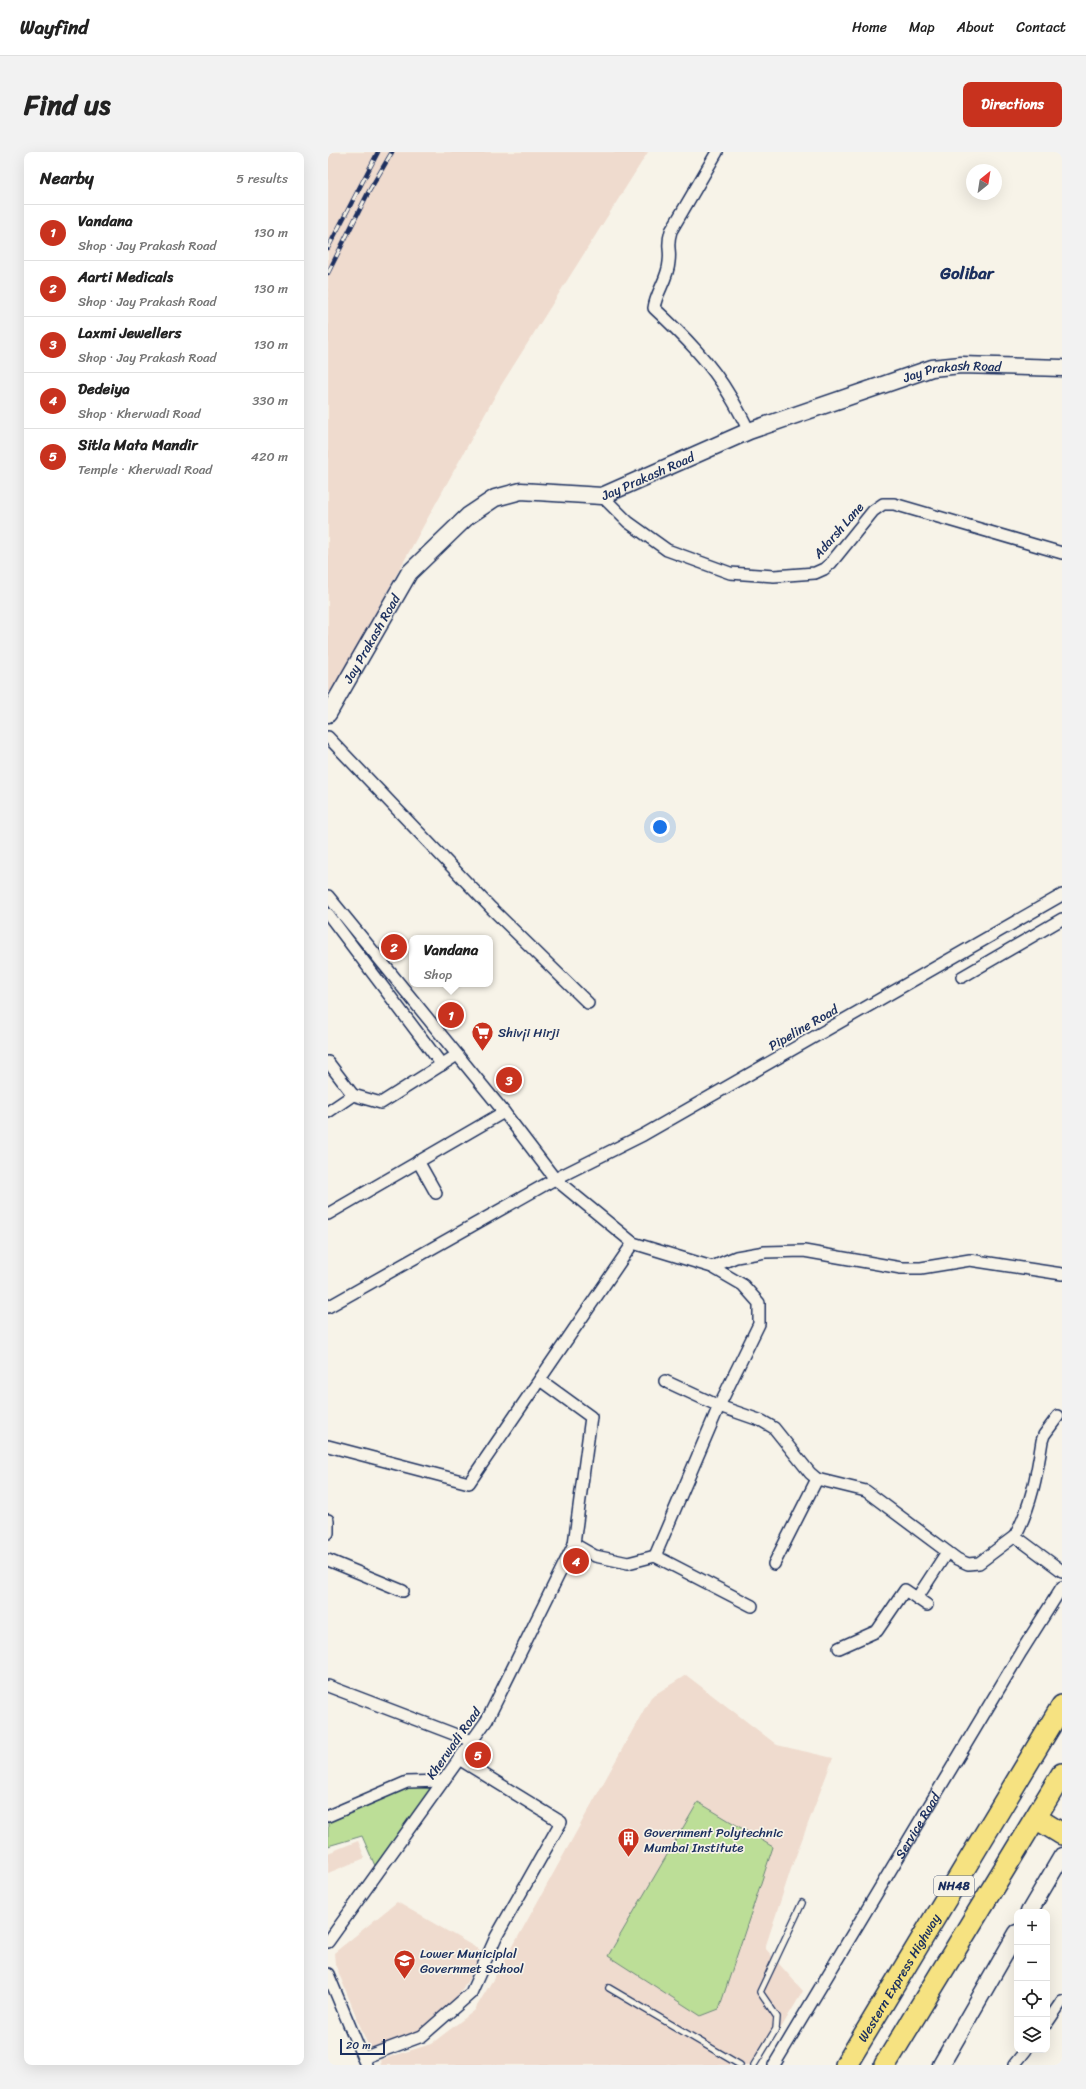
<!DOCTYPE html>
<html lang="en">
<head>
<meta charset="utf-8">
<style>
	:root { --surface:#fff; --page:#f2f2f2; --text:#222; --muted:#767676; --line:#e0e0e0; --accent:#c8321e }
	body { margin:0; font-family:Sriracha,sans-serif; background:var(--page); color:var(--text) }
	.controls { position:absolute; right:12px; bottom:12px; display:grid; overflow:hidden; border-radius:8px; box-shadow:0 4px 16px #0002 }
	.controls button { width:36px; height:36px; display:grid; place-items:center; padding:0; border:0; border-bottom:1px solid var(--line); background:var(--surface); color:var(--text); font:20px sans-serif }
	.compass { position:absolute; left:638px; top:12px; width:36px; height:36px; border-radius:50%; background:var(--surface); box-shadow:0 4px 16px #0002; rotate:30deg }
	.scale { position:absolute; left:12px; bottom:10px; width:45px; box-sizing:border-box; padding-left:4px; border:2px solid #1b2f5e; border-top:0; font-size:11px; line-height:14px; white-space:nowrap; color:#1b2f5e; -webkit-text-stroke:3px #f7f3e8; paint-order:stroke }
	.you { position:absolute; left:332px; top:675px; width:14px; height:14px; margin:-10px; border:3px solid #fff; border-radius:50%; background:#1a73e8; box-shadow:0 0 0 6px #1a73e833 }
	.badge { display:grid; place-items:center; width:26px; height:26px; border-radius:50%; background:var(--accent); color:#fff; font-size:13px; font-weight:700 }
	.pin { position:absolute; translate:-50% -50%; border:2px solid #fff; box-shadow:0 1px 4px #0006 }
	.popup { position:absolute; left:81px; top:783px; width:84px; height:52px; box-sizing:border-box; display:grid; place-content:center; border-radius:8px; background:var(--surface); filter:drop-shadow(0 1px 3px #0005); font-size:13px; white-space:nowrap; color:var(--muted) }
	.popup b { font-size:15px; color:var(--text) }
	.popup::after { content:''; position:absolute; left:50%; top:100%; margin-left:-8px; border:8px solid transparent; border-top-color:var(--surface) }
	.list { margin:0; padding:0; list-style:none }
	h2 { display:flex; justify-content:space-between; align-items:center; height:52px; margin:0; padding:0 16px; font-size:17px }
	h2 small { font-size:13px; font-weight:400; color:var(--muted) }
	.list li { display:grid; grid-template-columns:26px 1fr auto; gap:12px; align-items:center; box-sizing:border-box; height:56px; padding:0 16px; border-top:1px solid var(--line) }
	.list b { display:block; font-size:15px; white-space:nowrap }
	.list p { margin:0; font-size:13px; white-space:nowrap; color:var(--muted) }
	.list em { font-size:13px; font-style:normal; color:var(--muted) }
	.icon { flex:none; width:22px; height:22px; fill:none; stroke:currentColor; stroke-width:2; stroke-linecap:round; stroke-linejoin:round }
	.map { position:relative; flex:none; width:734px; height:1913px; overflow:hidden; border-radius:8px }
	header { display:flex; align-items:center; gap:24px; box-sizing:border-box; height:56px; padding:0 20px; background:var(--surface); border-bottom:1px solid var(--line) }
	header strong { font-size:19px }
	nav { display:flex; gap:22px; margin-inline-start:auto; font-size:14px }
	.intro { display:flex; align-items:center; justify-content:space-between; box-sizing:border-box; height:96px; padding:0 24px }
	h1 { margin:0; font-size:28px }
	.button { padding:10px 18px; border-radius:8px; background:var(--accent); color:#fff; font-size:14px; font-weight:700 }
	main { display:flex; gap:24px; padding:0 24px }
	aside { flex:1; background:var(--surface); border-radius:8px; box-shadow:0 4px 16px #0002 }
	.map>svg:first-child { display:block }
	.built { fill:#efdbce }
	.green { fill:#bcde97; stroke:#6c867a }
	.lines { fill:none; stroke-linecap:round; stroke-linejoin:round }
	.lane-casing { stroke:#1b2f5e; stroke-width:8 }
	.street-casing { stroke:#1b2f5e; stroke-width:14 }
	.secondary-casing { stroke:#1b2f5e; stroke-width:19 }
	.highway-casing { stroke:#1b2f5e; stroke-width:24 }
	.lane { stroke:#f7f3e8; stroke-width:5.5 }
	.street { stroke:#f7f3e8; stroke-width:11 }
	.secondary { stroke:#f7f3e8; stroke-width:16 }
	.highway { stroke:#f6e281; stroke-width:21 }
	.rail-casing { stroke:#1b2f5e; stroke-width:4.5 }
	.rail { stroke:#f7f3e8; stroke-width:3; stroke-dasharray:9; stroke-linecap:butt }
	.labels { text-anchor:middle; stroke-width:3.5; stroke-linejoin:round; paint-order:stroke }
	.shield { fill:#f7f3e8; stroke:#5d6a87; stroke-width:1 }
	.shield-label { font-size:12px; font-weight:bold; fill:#1b2f5e }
	.street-label { font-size:13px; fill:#1b2f5e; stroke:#f7f3e8 }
	.poi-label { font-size:13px; fill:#1b2f5e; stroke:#f7f3e8; text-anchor:start }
	.district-label { font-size:17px; font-weight:bold; fill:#1b2f5e; stroke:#f7f3e8 }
</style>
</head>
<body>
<header>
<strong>Wayfind</strong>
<nav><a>Home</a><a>Map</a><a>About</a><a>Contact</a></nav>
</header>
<div class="intro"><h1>Find us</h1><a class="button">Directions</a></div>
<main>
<aside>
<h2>Nearby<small>5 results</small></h2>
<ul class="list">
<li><span class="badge">1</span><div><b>Vandana</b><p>Shop · Jay Prakash Road</p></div><em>130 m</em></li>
<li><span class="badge">2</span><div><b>Aarti Medicals</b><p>Shop · Jay Prakash Road</p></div><em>130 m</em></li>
<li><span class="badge">3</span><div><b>Laxmi Jewellers</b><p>Shop · Jay Prakash Road</p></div><em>130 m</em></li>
<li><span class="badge">4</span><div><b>Dedeiya</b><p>Shop · Kherwadi Road</p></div><em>330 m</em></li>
<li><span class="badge">5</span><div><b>Sitla Mata Mandir</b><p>Temple · Kherwadi Road</p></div><em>420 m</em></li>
</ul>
</aside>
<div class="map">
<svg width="734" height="1913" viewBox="0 0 734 1913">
	<rect width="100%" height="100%" fill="#f7f3e8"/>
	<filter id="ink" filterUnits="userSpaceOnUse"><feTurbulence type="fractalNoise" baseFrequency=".025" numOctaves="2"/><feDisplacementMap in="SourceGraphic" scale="8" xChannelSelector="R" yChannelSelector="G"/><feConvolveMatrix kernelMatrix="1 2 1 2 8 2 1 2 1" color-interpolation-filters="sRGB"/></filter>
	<g filter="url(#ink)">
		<g class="built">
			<path d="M0 0H320L172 235 0 547Z"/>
			<path d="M358 1523 449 1593 505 1606 464 1714 437 1796 475 1839 431 1913H53L52 1908 103 1892 146 1859 184 1796 323 1545Z"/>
			<path d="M30 1689 37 1706 0 1721V1701Z"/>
			<path d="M69 1750 157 1801 122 1856 88 1883 41 1896 7 1812 6 1801Z"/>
		</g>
		<g class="green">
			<path d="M80 1634 104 1637 48 1716 34 1684 0 1694V1668Z"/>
			<path d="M370 1650 445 1695 391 1857 373 1864 280 1804Z"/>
		</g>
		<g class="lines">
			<defs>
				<g id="lane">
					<path d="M281 1836 412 1913"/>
					<path d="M426 1913 448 1877 449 1865 432 1840 474 1751"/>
				</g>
				<g id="street">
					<path d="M389 0 343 79C338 95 343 96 341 110 340 127 328 140 326 156 354 182 383 211 402 244 409 255 415 267 421 279"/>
					<path d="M274 344 300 370 339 398 402 421 446 424 487 421 496 417 503 411 545 359 555 352H566L734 401"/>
					<path d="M0 585 163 756 260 851"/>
					<path d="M0 744 176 960 227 1027 305 1091 141 1331 0 1294"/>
					<path d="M0 762 114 913"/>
					<path d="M634 825 734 767"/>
					<path d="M0 910 25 943"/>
					<path d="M0 960 25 943 53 951 129 903"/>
					<path d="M90 1009 108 1041"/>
					<path d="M0 1062 176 960"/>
					<path d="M305 1091 384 1115 415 1133 431 1151V1172L391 1254 327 1404"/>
					<path d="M384 1115 408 1105 437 1100 476 1099 573 1116H593L642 1108 734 1122"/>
					<path d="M0 1155 227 1027 315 983 734 743"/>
					<path d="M337 1229 391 1254 434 1269 446 1276 482 1321 489 1327 538 1339 629 1407 640 1412 651 1411 687 1384"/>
					<path d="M730 1264 716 1283 714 1289C709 1322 703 1355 687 1384L734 1419"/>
					<path d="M0 1368V1381"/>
					<path d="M246 1392 267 1404 300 1411 327 1404 424 1454"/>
					<path d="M0 1408 75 1439"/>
					<path d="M446 1412 489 1327"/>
					<path d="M589 1446 619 1400"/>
					<path d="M511 1496 549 1479 577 1438 599 1453"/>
					<path d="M0 1534 144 1589"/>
					<path d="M0 1664 79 1630 115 1629"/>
					<path d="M0 1790 159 1568 246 1392 263 1265 212 1228"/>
					<path d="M0 1822 38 1913"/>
					<path d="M719 1871 734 1849"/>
					<path d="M35 1906 94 1884 143 1841 168 1785 233 1670 131 1607"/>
					<path id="s1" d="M446 1913 693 1500 734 1435"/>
					<path d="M686 1913 698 1898"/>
				</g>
				<g id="secondary">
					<path id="s2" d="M0 562 81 421 140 364 167 346 193 339 274 344 421 279 604 216 633 213 734 216"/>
					<path d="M701 1760 734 1704"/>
					<path d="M613 1913 689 1781"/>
				</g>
				<g id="highway">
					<path d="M708 1666 734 1682"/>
					<path id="s3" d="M518 1913 734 1554"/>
					<path d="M557 1913 734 1622"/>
				</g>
			</defs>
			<use href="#lane" class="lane-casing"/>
			<use href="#street" class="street-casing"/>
			<use href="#secondary" class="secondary-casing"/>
			<use href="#highway" class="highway-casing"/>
			<use href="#lane" class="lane"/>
			<use href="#street" class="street"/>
			<use href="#secondary" class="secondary"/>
			<use href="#highway" class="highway"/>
			<defs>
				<g id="rail">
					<path d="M0 96 50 0"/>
					<path d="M0 121 40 41 64 0"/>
				</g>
			</defs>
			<use href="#rail" class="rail-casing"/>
			<use href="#rail" class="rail"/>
		</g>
	</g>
	<defs>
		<symbol id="supermarket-pin" viewBox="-11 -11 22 30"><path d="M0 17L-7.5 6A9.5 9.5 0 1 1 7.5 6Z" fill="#c8321e" stroke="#f7f3e8"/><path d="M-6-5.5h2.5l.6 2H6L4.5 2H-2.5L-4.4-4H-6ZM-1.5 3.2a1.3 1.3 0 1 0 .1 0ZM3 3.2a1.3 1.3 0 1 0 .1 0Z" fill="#fff"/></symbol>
		<symbol id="building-pin" viewBox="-11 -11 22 30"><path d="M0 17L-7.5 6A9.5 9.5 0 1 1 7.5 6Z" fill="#c8321e" stroke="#f7f3e8"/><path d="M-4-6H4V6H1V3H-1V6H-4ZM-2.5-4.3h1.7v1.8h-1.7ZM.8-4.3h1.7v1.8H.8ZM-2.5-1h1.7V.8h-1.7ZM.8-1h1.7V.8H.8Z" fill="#fff"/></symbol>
		<symbol id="school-pin" viewBox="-11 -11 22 30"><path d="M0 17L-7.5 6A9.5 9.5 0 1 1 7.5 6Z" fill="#c8321e" stroke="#f7f3e8"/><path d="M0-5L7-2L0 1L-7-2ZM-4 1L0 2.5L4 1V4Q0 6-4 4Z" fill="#fff"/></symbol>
	</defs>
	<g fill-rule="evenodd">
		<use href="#supermarket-pin" x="142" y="868" width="25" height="34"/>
		<use href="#building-pin" x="288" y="1674" width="25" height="34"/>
		<use href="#school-pin" x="64" y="1796" width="25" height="34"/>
	</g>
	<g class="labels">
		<rect class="shield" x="606" y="1724" width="40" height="20" rx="3"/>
		<g class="shield-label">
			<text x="626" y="1738">NH48</text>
		</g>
		<g class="street-label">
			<text dy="5" stroke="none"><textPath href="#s2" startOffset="759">Jay Prakash Road</textPath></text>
			<text dy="5" stroke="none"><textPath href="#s2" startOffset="435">Jay Prakash Road</textPath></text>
			<text transform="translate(510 378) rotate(-49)" y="5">Adarsh Lane</text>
			<text dy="5" stroke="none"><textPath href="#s2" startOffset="87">Jay Prakash Road</textPath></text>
			<text transform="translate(475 875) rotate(-30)" y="5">Pipeline Road</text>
			<text transform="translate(125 1591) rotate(-55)" y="5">Kherwadi Road</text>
			<text dy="5" stroke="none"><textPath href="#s1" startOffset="279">Service Road</textPath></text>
			<text dy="5" stroke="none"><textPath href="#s3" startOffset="102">Western Express Highway</textPath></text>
		</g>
		<g class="poi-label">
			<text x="170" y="885">Shivji Hirji</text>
			<text x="316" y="1685">Government Polytechnic<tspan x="316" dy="15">Mumbai Institute</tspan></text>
			<text x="92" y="1806">Lower Municiplal<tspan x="92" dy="15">Governmet School</tspan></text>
		</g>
		<g class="district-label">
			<text x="639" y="127">Golibar</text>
		</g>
	</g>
</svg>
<div class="controls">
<button>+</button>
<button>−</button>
<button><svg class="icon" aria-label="locate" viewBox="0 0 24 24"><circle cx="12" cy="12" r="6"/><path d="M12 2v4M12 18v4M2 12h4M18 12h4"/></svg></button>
<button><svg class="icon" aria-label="layers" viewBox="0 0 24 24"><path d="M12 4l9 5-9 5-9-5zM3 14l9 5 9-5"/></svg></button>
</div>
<svg class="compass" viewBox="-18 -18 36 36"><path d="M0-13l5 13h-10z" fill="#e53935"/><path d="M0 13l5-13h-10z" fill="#767676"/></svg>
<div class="scale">20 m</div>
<div class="you"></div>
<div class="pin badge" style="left:123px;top:863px">1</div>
<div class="popup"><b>Vandana</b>Shop</div>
<div class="pin badge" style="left:66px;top:795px">2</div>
<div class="pin badge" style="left:181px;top:928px">3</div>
<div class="pin badge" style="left:248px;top:1409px">4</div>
<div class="pin badge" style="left:150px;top:1603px">5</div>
</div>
</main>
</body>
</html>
